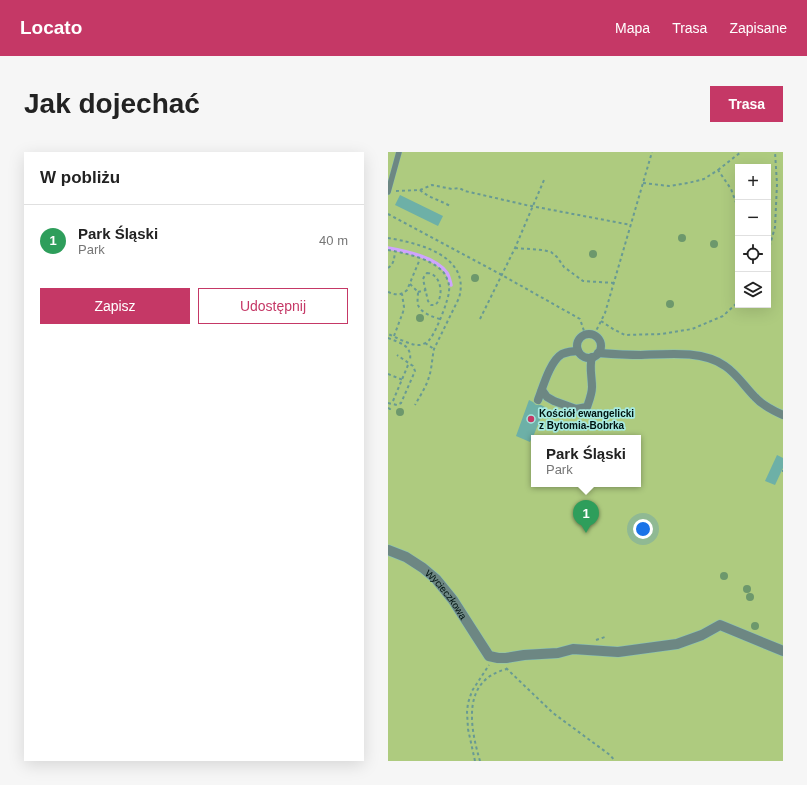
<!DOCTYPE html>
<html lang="pl">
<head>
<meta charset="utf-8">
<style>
	:root { --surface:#fff; --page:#f6f6f6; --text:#222; --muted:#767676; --line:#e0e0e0; --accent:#c53866 }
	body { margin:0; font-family:Helvetica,sans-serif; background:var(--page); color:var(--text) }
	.controls { position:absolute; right:12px; top:12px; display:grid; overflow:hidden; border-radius:0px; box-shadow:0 4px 16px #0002 }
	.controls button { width:36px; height:36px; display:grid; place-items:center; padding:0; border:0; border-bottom:1px solid var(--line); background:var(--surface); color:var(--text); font:20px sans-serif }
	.you { position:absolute; left:255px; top:377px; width:14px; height:14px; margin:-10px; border:3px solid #fff; border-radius:50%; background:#1a73e8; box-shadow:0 0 0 6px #1a73e833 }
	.badge { display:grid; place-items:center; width:26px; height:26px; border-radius:50%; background:var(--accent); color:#fff; font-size:13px; font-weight:700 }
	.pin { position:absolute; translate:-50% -33px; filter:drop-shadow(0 1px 2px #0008) }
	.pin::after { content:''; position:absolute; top:21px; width:14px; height:12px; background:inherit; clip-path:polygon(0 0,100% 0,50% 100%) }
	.popup { position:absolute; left:143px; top:283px; width:110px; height:52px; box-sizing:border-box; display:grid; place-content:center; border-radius:0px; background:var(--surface); filter:drop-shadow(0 1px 3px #0005); font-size:13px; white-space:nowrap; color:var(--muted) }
	.popup b { font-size:15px; color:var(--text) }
	.popup::after { content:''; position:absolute; left:50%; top:100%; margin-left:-8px; border:8px solid transparent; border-top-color:var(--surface) }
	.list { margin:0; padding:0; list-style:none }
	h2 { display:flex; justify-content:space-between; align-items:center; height:52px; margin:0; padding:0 16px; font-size:17px }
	h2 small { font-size:13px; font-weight:400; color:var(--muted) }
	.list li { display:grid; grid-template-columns:26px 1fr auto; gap:12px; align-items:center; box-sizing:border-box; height:72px; padding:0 16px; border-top:1px solid var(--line) }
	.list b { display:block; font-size:15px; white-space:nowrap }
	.list p { margin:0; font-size:13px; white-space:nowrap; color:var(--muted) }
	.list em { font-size:13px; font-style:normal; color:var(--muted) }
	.actions { display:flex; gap:8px; padding:12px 16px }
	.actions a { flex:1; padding:9px 0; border:1px solid var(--accent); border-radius:0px; text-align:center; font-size:14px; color:var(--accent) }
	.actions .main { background:var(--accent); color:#fff }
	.icon { flex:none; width:22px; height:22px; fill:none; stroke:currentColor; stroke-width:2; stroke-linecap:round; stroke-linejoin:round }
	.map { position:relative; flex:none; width:395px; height:609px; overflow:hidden; border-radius:0px }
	header { display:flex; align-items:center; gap:24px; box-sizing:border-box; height:56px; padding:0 20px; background:var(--accent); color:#fff }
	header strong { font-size:19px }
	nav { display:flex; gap:22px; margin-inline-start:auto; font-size:14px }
	.intro { display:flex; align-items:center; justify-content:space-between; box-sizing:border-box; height:96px; padding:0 24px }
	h1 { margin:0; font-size:28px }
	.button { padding:10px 18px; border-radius:0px; background:var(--accent); color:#fff; font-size:14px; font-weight:700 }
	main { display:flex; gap:24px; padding:0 24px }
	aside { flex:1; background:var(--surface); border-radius:0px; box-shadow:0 4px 16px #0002 }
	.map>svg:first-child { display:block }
	.green { fill:#aecb7f; fill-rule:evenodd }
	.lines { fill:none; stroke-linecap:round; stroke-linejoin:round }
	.stream { stroke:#cfa4fe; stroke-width:3.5 }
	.building { fill:#6db0a7 }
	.service-casing { stroke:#88c3bb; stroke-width:6 }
	.pedestrian-casing { stroke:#88c3bb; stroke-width:9 }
	.minor-casing { stroke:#88c3bb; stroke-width:11 }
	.path { stroke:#689a93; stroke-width:2; stroke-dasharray:3 3; stroke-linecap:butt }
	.service { stroke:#6d8783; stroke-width:5.5 }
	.pedestrian { stroke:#6d8783; stroke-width:8 }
	.minor { stroke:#6d8783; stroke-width:10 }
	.tree { fill:#6d986c }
	.poi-dot { fill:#c53866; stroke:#a6eae1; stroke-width:1.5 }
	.labels { text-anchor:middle; stroke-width:3.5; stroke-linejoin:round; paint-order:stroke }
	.poi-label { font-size:10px; font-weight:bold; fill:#001310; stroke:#a6eae1; text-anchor:start }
	.street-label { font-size:10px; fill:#001310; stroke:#a6eae1 }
</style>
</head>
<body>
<header>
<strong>Locato</strong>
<nav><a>Mapa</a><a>Trasa</a><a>Zapisane</a></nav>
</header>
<div class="intro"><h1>Jak dojechać</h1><a class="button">Trasa</a></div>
<main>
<aside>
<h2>W pobliżu<small></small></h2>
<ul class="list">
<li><span class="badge" style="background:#2e9e5b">1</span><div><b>Park Śląski</b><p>Park</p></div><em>40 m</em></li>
</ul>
<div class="actions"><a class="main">Zapisz</a><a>Udostępnij</a></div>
</aside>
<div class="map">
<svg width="395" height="609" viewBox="0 0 395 609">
	<rect width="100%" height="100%" fill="#a6eae1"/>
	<path class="green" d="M0 0H395V609H0ZM350 15H380V153H350ZM146 286H250V332H146Z"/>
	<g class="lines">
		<path class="stream" d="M0 96C17 99 48 105 59 121 61 124 62 129 63 133"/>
	</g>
	<g class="building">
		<path d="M12 43 55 64 50 74 7 53Z"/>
		<path d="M141 248 145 250 148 253H153L157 255 145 285H144L142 290 128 284Z"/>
		<path d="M389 303 395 306V316L387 333 377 329Z"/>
	</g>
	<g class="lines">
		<defs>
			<path id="service" d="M0 40 11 0"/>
			<g id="pedestrian">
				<circle cx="201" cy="194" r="12"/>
				<path d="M210 201C224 202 239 203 253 203 279 202 315 198 337 214 349 222 357 235 367 245 374 253 386 259 395 263"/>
				<path d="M154 238 159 245 166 249 188 257 199 255C201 249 204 242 204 235 204 225 201 215 204 205"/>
				<path d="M150 248C155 235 162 209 174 202 179 200 185 199 190 199"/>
			</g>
			<g id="minor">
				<path id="s1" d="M0 398 18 405 35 416 48 427 65 448 101 504 110 506H118L136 503 170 501 185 497 230 500 252 497 289 492 314 483 332 473 395 499"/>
			</g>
		</defs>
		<use href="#service" class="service-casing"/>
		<use href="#pedestrian" class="pedestrian-casing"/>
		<use href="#minor" class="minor-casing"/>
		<g class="path">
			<path d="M330 18 353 0"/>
			<path d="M255 31 281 34 300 31 316 27 330 18 343 37 350 56"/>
			<path d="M32 38C41 46 52 48 62 54"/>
			<path d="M8 39 32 38 44 33 64 37 71 36 77 39 138 53 243 73"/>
			<path d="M0 62 112 122 192 167 197 182"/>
			<path d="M0 86C31 91 83 104 71 146L46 197C44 206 44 216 41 225 38 235 32 244 27 253"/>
			<path d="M127 96 155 98 163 100 169 105 176 115 195 129 226 131"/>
			<path d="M0 98C17 101 45 107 56 121 59 126 62 132 61 139 61 147 48 180 42 187 40 190 36 192 32 193 23 194 8 185 0 182"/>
			<path d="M380 100 387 75 389 32 387 0"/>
			<path d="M0 116C6 112 6 107 7 100"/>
			<path d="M39 121C53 121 57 145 47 153H43L40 149 35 127 37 123Z"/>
			<path d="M22 132 30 140C30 144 29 149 30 153 33 161 45 165 52 167"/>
			<path d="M0 140C7 143 13 144 19 138L32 107"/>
			<path d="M30 140 38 138"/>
			<path d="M92 167 127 96 156 28"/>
			<path d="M213 169 225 177 237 183 274 182 304 177 335 164 350 150"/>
			<path d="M206 183 217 161 264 0"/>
			<path d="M6 184 15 160 16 155 14 142"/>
			<path d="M0 186C12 191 24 193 22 208"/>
			<path d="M37 191 46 197"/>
			<path d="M0 222 15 228"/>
			<path d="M5 249 20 213"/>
			<path d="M0 251 9 253 13 251 27 219 25 214 9 203"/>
			<path d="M0 256 2 257 3 255"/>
			<path d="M394 319H395"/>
			<path d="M208 488 217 485"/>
			<path d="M118 516 165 561 222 603 227 609"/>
			<path d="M87 609 80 577 79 560 80 551 84 539 101 513"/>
			<path d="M92 609C82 575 73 528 119 517"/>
		</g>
		<use href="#service" class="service"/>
		<use href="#pedestrian" class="pedestrian"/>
		<use href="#minor" class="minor"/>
	</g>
	<g class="tree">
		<circle cx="294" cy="86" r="4"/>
		<circle cx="326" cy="92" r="4"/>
		<circle cx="205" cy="102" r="4"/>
		<circle cx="87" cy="126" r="4"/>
		<circle cx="282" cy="152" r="4"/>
		<circle cx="32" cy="166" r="4"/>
		<circle cx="12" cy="260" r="4"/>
		<circle cx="336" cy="424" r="4"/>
		<circle cx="359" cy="437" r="4"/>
		<circle cx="362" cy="445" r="4"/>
		<circle cx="367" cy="474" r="4"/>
	</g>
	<circle class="poi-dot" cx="143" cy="267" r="4"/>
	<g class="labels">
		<g class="poi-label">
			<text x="151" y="265">Kościół ewangelicki<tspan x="151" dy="12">z Bytomia-Bobrka</tspan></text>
		</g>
		<g class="street-label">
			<text dy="4" stroke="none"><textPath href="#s1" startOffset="75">Wycieczkowa</textPath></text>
		</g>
	</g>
</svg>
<div class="controls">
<button>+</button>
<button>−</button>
<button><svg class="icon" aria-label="locate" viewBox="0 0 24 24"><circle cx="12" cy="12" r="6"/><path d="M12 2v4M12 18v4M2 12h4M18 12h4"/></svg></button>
<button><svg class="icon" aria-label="layers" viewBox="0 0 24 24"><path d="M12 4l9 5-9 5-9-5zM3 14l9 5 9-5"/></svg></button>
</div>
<div class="you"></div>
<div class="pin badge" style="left:198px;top:381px;background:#2e9e5b">1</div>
<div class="popup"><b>Park Śląski</b>Park</div>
</div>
</main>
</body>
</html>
